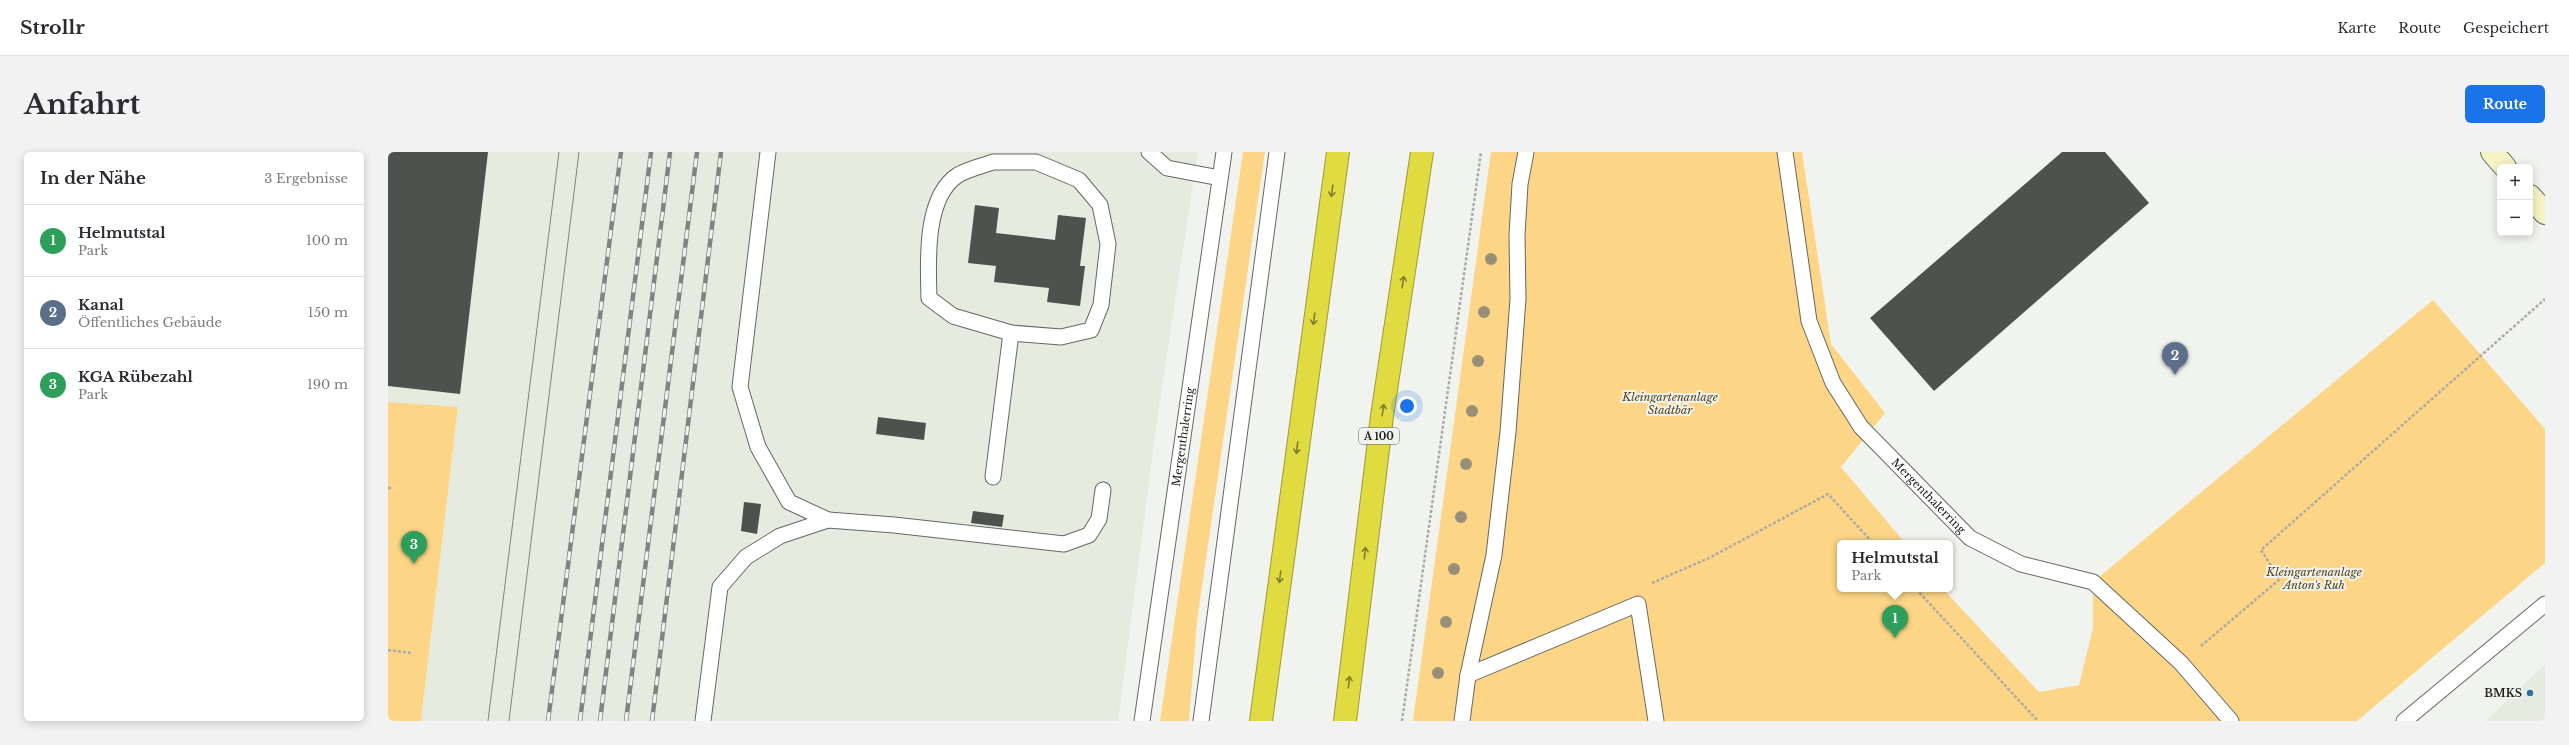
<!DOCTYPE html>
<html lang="de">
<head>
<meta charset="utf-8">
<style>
	:root { --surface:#fff; --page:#f2f2f3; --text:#2b2b33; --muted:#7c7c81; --line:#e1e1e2; --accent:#1a73e8 }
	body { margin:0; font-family:"Libre Baskerville",serif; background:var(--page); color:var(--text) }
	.controls { position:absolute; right:12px; top:12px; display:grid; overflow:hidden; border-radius:6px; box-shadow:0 2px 10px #0003 }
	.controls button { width:36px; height:36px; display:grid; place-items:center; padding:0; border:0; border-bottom:1px solid var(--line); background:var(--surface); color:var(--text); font:20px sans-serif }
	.you { position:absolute; left:1019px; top:254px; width:14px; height:14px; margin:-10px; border:3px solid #fff; border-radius:50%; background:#1a73e8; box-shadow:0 0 0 6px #1a73e833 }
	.badge { display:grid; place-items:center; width:26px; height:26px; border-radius:50%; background:var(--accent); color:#fff; font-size:13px; font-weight:700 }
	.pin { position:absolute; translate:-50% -33px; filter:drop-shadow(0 1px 2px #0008) }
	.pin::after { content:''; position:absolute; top:21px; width:14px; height:12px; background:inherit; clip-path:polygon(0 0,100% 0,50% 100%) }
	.popup { position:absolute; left:1449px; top:388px; width:116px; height:52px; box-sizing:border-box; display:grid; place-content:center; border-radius:6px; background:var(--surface); filter:drop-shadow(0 1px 3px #0005); font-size:13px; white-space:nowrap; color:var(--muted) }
	.popup b { font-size:15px; color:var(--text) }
	.popup::after { content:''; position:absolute; left:50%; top:100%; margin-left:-8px; border:8px solid transparent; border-top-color:var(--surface) }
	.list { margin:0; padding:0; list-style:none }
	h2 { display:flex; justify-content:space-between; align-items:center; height:52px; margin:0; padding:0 16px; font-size:17px }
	h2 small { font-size:13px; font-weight:400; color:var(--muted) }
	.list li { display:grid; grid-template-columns:26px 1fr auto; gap:12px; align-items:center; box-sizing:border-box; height:72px; padding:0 16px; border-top:1px solid var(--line) }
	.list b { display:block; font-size:15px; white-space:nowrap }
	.list p { margin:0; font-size:13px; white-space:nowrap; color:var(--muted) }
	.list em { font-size:13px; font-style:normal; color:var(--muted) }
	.map { position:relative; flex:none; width:2157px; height:569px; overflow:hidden; border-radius:6px }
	header { display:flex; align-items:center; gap:24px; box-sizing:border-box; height:56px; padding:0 20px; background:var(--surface); border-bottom:1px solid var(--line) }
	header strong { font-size:19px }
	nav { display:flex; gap:22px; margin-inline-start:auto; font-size:14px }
	.intro { display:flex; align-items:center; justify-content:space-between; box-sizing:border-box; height:96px; padding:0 24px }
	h1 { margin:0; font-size:28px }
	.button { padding:10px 18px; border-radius:6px; background:var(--accent); color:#fff; font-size:14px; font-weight:700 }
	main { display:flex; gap:24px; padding:0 24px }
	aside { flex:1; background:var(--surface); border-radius:6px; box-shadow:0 2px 10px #0003 }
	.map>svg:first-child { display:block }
	.built { fill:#e5ebdf }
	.green { fill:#fcd686 }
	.building { fill:#4e524f }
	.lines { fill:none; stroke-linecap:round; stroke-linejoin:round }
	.lane-casing { stroke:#656863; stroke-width:17 }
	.secondary-casing { stroke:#656863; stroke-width:24 }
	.highway-casing { stroke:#9e9a36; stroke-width:24 }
	.path { stroke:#aaaba7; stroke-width:2.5; stroke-dasharray:3 2; stroke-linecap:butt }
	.lane { stroke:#fff; stroke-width:15 }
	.secondary { stroke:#f6f4c6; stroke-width:22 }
	.highway { stroke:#e1db42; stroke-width:22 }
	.tram { stroke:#828380; stroke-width:1 }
	.rail-casing { stroke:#828380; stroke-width:4.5 }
	.rail { stroke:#f1f3ee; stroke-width:3; stroke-dasharray:9; stroke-linecap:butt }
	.tree { fill:#988f78 }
	.oneway { stroke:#817e31 }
	.poi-dot { fill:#2276a6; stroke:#f1f3ee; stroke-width:1.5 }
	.labels { text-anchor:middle; stroke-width:4; stroke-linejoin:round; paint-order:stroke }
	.shield { fill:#f1f3ee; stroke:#5f615e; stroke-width:1 }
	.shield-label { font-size:10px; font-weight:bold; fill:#212220 }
	.park-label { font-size:11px; font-style:italic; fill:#4f3e17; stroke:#f1f3ee }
	.street-label { font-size:11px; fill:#212220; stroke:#f1f3ee }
	.poi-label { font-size:11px; font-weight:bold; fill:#212220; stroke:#f1f3ee; text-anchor:end }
</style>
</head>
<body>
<header>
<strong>Strollr</strong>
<nav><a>Karte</a><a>Route</a><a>Gespeichert</a></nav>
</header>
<div class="intro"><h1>Anfahrt</h1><a class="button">Route</a></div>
<main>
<aside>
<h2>In der Nähe<small>3 Ergebnisse</small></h2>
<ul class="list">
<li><span class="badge" style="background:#2e9e5b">1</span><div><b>Helmutstal</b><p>Park</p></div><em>100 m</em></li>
<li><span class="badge" style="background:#5c6f8a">2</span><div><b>Kanal</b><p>Öffentliches Gebäude</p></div><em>150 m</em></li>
<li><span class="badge" style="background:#2e9e5b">3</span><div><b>KGA Rübezahl</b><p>Park</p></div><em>190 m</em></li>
</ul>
</aside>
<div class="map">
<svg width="2157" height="569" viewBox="0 0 2157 569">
	<rect width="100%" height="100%" fill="#f1f3ee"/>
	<g class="built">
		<path d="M0 0H810L770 261 730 569H33L70 256 0 250Z"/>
		<path d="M2157 513V569H2097Z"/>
	</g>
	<g class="green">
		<path d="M855 0H877L809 469 801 569H772Z"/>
		<path d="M1103 0H1414L1443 192 1497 261 1453 315 1517 391H1452V437H1555L1651 540 1691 533 1705 476V430L2045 148 2157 277V411L1969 569H1025Z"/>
		<path d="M0 250 70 255 33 569H0Z"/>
	</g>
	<g class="building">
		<path d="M0 0H100L72 242 0 234Z"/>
		<path d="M1674 0H1717L1761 51 1546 239 1482 166Z"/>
		<path d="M587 53 611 56 608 81 667 88 670 63 698 66 692 114H697L692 154 659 150 661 136 606 130 608 114 580 111Z"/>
		<path d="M490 265 538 271 536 288 488 282Z"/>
		<path d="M356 350 373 352 369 382 353 379Z"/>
		<path d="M585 359 616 363 614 375 583 371Z"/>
	</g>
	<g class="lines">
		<defs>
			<g id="lane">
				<path d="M380 0 352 235 370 295 401 350 440 368"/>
				<path d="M761 0 779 16 832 26"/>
				<path id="s1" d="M1397 0 1421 169 1445 231 1473 275 1582 386 1633 412 1705 430 1793 511 1843 569"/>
				<path d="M605 10H648L691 28 712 53 720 92 713 153 703 178 673 185 623 181 565 164 541 146C540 110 536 45 570 23 580 17 594 14 605 10Z"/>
				<path d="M605 325 623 181"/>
				<path d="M1080 523 1250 452 1268 569"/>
				<path d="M315 569 332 435 358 405 392 384 440 368 506 373 676 392 701 383 711 367 715 338"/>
				<path id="s2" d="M754 569 836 0"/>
				<path d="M813 569 889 0"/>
				<path d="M1074 569 1080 523 1106 403 1120 280 1130 147 1129 83 1132 32 1138 0"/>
				<path d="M2016 569 2157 452"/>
			</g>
			<g id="secondary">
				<path d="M2104 0 2117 15"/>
				<path d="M2142 44 2157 61"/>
			</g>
			<g id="highway">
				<path d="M873 569 950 0"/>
				<path d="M957 569 994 264 1034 0"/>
			</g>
		</defs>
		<use href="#lane" class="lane-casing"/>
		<use href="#secondary" class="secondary-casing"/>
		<use href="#highway" class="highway-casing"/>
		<g class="path">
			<path d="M0 336H5"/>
			<path d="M1264 431 1323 405 1440 342 1485 391"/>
			<path d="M1528 437 1650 569"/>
			<path d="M1813 494 1892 427 1873 398 2157 147"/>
			<path d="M0 498 23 501"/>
			<path d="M1014 569 1093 0"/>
		</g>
		<use href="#lane" class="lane"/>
		<use href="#secondary" class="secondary"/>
		<use href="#highway" class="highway"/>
		<g class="tram">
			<path d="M100 569 171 0"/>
			<path d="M121 569 191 0"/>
		</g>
		<defs>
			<g id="rail">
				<path d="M160 569 233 0"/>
				<path d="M192 569 263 0"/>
				<path d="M212 569 282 0"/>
				<path d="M238 569 309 0"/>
				<path d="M264 569 333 0"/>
			</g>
		</defs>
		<use href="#rail" class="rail-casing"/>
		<use href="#rail" class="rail"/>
	</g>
	<g class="tree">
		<circle cx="1103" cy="107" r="6"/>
		<circle cx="1096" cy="160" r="6"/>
		<circle cx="1090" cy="209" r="6"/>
		<circle cx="1084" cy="259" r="6"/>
		<circle cx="1078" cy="312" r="6"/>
		<circle cx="1073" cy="365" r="6"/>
		<circle cx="1066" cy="417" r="6"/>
		<circle cx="1058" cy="470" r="6"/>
		<circle cx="1050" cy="521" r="6"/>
	</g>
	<defs><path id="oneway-shaft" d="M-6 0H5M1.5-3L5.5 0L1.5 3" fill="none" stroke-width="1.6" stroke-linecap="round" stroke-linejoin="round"/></defs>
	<g class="oneway">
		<use href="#oneway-shaft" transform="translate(944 39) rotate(98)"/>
		<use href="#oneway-shaft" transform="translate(1015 130) rotate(-81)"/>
		<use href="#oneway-shaft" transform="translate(926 167) rotate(98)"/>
		<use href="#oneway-shaft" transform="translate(995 258) rotate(-81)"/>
		<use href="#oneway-shaft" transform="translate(909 296) rotate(97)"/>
		<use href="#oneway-shaft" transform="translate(977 401) rotate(-83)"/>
		<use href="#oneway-shaft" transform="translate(892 425) rotate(97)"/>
		<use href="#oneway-shaft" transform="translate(961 530) rotate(-83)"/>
	</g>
	<circle class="poi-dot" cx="2142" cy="541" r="4"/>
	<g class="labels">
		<rect class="shield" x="971" y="276" width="40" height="16" rx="3"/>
		<g class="shield-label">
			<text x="991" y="288">A 100</text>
		</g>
		<g class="park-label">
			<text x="1282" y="249">Kleingartenanlage<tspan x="1282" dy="13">Stadtbär</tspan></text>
			<text x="1926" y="424">Kleingartenanlage<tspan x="1926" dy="13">Anton's Ruh</tspan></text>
		</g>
		<g class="street-label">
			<text dy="4" stroke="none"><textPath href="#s2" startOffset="287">Mergenthalerring</textPath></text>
			<text dy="4" stroke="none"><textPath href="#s1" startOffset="386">Mergenthalerring</textPath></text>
		</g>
		<g class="poi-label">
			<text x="2134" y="545">BMKS</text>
		</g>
	</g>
</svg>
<div class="controls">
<button>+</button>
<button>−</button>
</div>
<div class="you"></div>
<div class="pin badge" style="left:1507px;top:486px;background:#2e9e5b">1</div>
<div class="popup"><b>Helmutstal</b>Park</div>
<div class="pin badge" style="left:1787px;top:223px;background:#5c6f8a">2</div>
<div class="pin badge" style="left:26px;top:412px;background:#2e9e5b">3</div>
</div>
</main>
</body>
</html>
